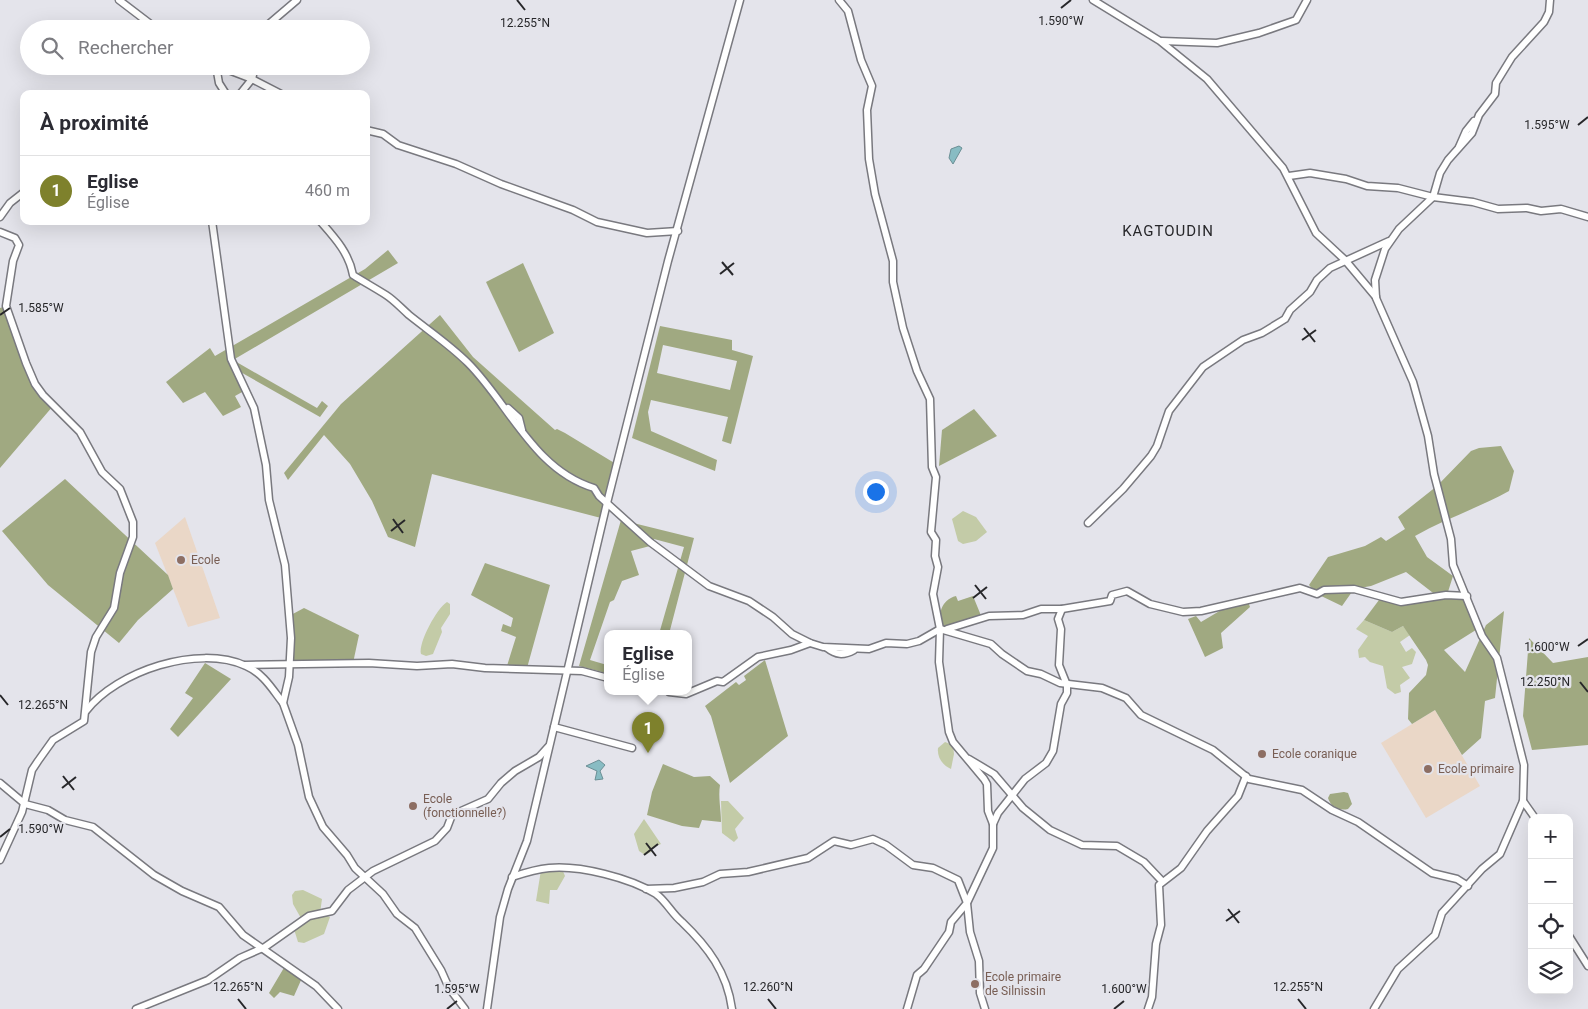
<!DOCTYPE html>
<html lang="fr">
<head>
<meta charset="utf-8">
<style>
	:root { --surface:#fff; --page:#f7f7f7; --text:#2b2b33; --muted:#7c7c81; --line:#e1e1e2; --accent:#7e812c }
	body { margin:0; font-family:Roboto,sans-serif; background:var(--page); color:var(--text) }
	.controls { position:absolute; right:15px; bottom:15px; display:grid; overflow:hidden; border-radius:10px; box-shadow:0 5px 20px #0002 }
	.controls button { width:45px; height:45px; display:grid; place-items:center; padding:0; border:0; border-bottom:1px solid var(--line); background:var(--surface); color:var(--text); font:25px sans-serif }
	.you { position:absolute; left:875px; top:491px; width:18px; height:18px; margin:-12px; border:4px solid #fff; border-radius:50%; background:#1a73e8; box-shadow:0 0 0 8px #1a73e833 }
	.badge { display:grid; place-items:center; width:32px; height:32px; border-radius:50%; background:var(--accent); color:#fff; font-size:16px; font-weight:700 }
	.pin { position:absolute; translate:-50% -41px; filter:drop-shadow(0 1px 2px #0008) }
	.pin::after { content:''; position:absolute; top:26px; width:18px; height:15px; background:inherit; clip-path:polygon(0 0,100% 0,50% 100%) }
	.popup { position:absolute; left:604px; top:630px; width:88px; height:65px; box-sizing:border-box; display:grid; place-content:center; border-radius:10px; background:var(--surface); filter:drop-shadow(0 1px 4px #0005); font-size:16px; white-space:nowrap; color:var(--muted) }
	.popup b { font-size:19px; color:var(--text) }
	.popup::after { content:''; position:absolute; left:50%; top:100%; margin-left:-10px; border:10px solid transparent; border-top-color:var(--surface) }
	.list { margin:0; padding:0; list-style:none }
	h2 { display:flex; justify-content:space-between; align-items:center; height:65px; margin:0; padding:0 20px; font-size:21px }
	h2 small { font-size:16px; font-weight:400; color:var(--muted) }
	.list li { display:grid; grid-template-columns:32px 1fr auto; gap:15px; align-items:center; box-sizing:border-box; height:70px; padding:0 20px; border-top:1px solid var(--line) }
	.list b { display:block; font-size:19px; white-space:nowrap }
	.list p { margin:0; font-size:16px; white-space:nowrap; color:var(--muted) }
	.list em { font-size:16px; font-style:normal; color:var(--muted) }
	.icon { flex:none; width:28px; height:28px; fill:none; stroke:currentColor; stroke-width:2; stroke-linecap:round; stroke-linejoin:round }
	.map { position:relative; flex:none; width:1588px; height:1009px; overflow:hidden }
	.search { position:absolute; background:var(--surface); box-shadow:0 5px 20px #0002; left:20px; top:20px; width:350px; height:55px; display:flex; align-items:center; gap:12px; box-sizing:border-box; padding:0 18px; border-radius:28px; color:var(--muted); font-size:19px }
	.panel { position:absolute; background:var(--surface); box-shadow:0 5px 20px #0002; left:20px; top:90px; width:350px; height:135px; border-radius:10px }
	.map>svg:first-child { display:block }
	.education { fill:#ead7c7 }
	.green { fill:#c3cba7 }
	.forest { fill:#a0a981; fill-rule:evenodd }
	.water { fill:#88bcc3; stroke:#6b8f95 }
	.lines { fill:none; stroke-linecap:round; stroke-linejoin:round }
	.minor-casing { stroke:#79797f; stroke-width:9 }
	.minor { stroke:#fff; stroke-width:6 }
	.ticks { fill:none; stroke:#27272a; stroke-width:2 }
	.education-dot { fill:#8d6e63; stroke:#e4e4eb; stroke-width:2 }
	.labels { text-anchor:middle; stroke-width:4.5; stroke-linejoin:round; paint-order:stroke }
	.education-label { font-size:12px; fill:#785e54; stroke:#e4e4eb; text-anchor:start }
	.quarter-label { font-size:15px; letter-spacing:1px; fill:#27272a; stroke:#e4e4eb }
	.ticks-label { font-size:12px; text-anchor:middle; fill:#27272a; stroke:#e4e4eb; stroke-width:4.5; stroke-linejoin:round; paint-order:stroke }
</style>
</head>
<body>
<div class="map">
<svg width="1588" height="1009" viewBox="0 0 1588 1009">
	<rect width="100%" height="100%" fill="#e4e4eb"/>
	<g class="education">
		<path d="M185 517 220 618 188 627 155 543Z"/>
		<path d="M1435 710 1480 786 1426 818 1381 743Z"/>
	</g>
	<g class="green">
		<path d="M963 511 976 517 987 532 976 541 963 544 958 541 952 519Z"/>
		<path d="M447 602 450 604V614L441 628 442 632 433 654 426 656 421 654C418 643 437 608 447 602Z"/>
		<path d="M1364 620 1392 632 1403 626 1410 635 1400 642 1406 652 1412 648 1416 652 1412 664 1402 667 1410 678 1400 685 1401 692 1395 694 1387 688 1383 666 1370 662 1365 657 1359 658 1358 650 1368 636 1356 629Z"/>
		<path d="M945 742 953 745 954 754 951 769C942 765 937 757 938 748Z"/>
		<path d="M721 801H728L744 818 735 829 738 838 734 842 722 833Z"/>
		<path d="M644 819 661 844 653 847 651 852 645 855 639 851 634 834Z"/>
		<path d="M562 869 565 876 557 890H550L549 904 536 901 541 870Z"/>
		<path d="M303 890 322 899 320 913 330 917 324 934 304 943 298 942 293 926 302 920 293 904 292 895 295 891Z"/>
	</g>
	<g class="forest">
		<path d="M388 250 398 263 233 360 317 408 322 401 328 406 320 417 237 370 244 391 235 396 241 407 223 416 205 392 183 403 166 382 210 348 215 356 365 269Z"/>
		<path d="M523 263 554 333 519 352 486 282Z"/>
		<path d="M6 306 34 378 53 406 0 468V308Z"/>
		<path d="M440 315 473 357 555 430 557 429 565 433 616 464 601 518 432 474 415 547 388 537 372 501 350 464 324 435 288 480 284 473 341 404Z"/>
		<path d="M660 326 732 340V350L753 356 731 444 722 441 728 417 651 400 648 412 651 431 717 460 715 471 632 438ZM663 345 737 361 730 390 657 373Z"/>
		<path d="M974 409 997 436 939 466 942 430Z"/>
		<path d="M1501 446 1514 471 1509 491C1478 508 1445 519 1415 536L1427 557 1453 576 1447 595 1467 596 1479 628 1444 650 1465 672 1486 625 1504 611 1495 698 1485 701 1481 738 1462 755 1435 710 1412 724 1408 719 1409 693 1426 675 1428 665 1426 660 1403 626 1392 632 1364 620 1382 596 1401 602 1437 596 1406 572 1371 586 1354 589 1342 606 1317 594 1309 585 1328 557 1365 546 1381 537 1386 541 1405 529 1398 517 1437 486 1471 451 1479 448Z"/>
		<path d="M65 479 168 575 173 589 138 620 119 643 48 585 2 531Z"/>
		<path d="M621 520 694 538 669 634H659L684 547 654 539 650 546 631 551 639 575 622 581 614 600 610 602 590 660 607 665 606 673 579 666Z"/>
		<path d="M485 563 550 585 527 668 506 669 516 637 501 631 503 624 511 627 513 618 471 595Z"/>
		<path d="M956 596 958 601 973 596 982 618 940 629C938 614 941 600 956 596Z"/>
		<path d="M1247 599 1250 607 1221 633 1223 648 1205 657 1188 619 1196 616 1201 622 1233 603Z"/>
		<path d="M304 608 359 635 353 663 289 665V616Z"/>
		<path d="M1529 638 1553 663 1588 657V745L1532 750 1523 716Z"/>
		<path d="M765 660 788 736 730 783 711 716 705 706 736 682 739 685 746 680 744 676Z"/>
		<path d="M205 663 231 679 178 737 170 729 193 698 185 693Z"/>
		<path d="M663 764 694 777 710 776 720 785C718 797 721 810 721 822L702 820 699 828 682 826 647 815 652 792Z"/>
		<path d="M1344 792 1348 793 1352 804 1348 809C1339 811 1331 807 1328 798L1330 794Z"/>
		<path d="M285 966 302 978 294 996 280 992 274 998 269 993Z"/>
	</g>
	<g class="water">
		<path d="M959 146 962 148 953 164 949 158 951 149Z"/>
		<path d="M599 760 605 765 600 771 603 779 595 780 597 771 586 766Z"/>
	</g>
	<g class="lines">
		<defs>
			<g id="minor">
				<path d="M119 0 157 29"/>
				<path d="M839 0 848 11 861 60 872 86 867 110 869 159 875 194 893 261V282L903 328 917 371 930 399 932 467 936 477 931 532 936 540 935 556 938 567 933 594 940 629 939 662 949 732 953 742 984 779 987 784 988 811 993 824V848L967 903 970 932 979 961 980 993 985 1009"/>
				<path d="M1093 0 1160 41 1207 79 1283 168 1316 233 1345 260 1376 297"/>
				<path d="M263 29 297 0"/>
				<path d="M1162 41 1217 43 1259 33 1296 20 1307 0"/>
				<path d="M216 66 219 83 226 94"/>
				<path d="M218 66 252 79 281 94"/>
				<path d="M240 94 252 79 255 66"/>
				<path d="M366 130 383 134 398 145 456 164 501 184 573 210 597 222 647 233 678 231"/>
				<path d="M1459 147 1466 131 1474 121"/>
				<path d="M1289 176 1310 173 1346 179 1367 186 1398 188 1433 197 1473 202 1498 209 1527 208 1541 211 1561 209 1588 217"/>
				<path d="M0 217 10 203 24 192"/>
				<path d="M212 221 231 359 254 408 266 465 269 500 285 565 291 638 289 677 283 703 298 745 309 797 323 827 347 855 355 868 383 894 397 914 415 928 441 970 449 988 465 1009"/>
				<path d="M320 221C335 238 349 253 353 275 364 282 375 288 386 295 394 300 401 308 409 315 429 331 450 345 468 363 509 404 534 470 594 488L599 496 650 542 709 586 749 601 773 617 792 634 810 643 823 647 869 649 886 643 907 644 919 641 940 629 991 644 1002 654 1027 671 1041 674 1060 683 1102 688 1126 698 1141 715 1213 750 1249 779 1302 790 1332 810 1358 822 1432 873 1457 879 1468 886"/>
				<path d="M0 232 15 238 19 245 13 261 6 306 26 363 35 384 43 395 80 432 102 472 120 489 133 522V537L120 573 114 608 96 637 91 652 84 721 53 740 38 761 32 770 22 812 0 860"/>
				<path d="M508 408 519 418 522 430"/>
				<path d="M1088 523 1123 489 1151 456 1157 446 1169 411 1203 367 1243 340 1262 333 1285 319 1290 310 1310 292 1317 280 1330 268 1389 241"/>
				<path d="M947 629 989 616 1023 615 1041 609H1062L1110 601 1112 595 1127 591 1150 604 1183 612 1201 611 1300 588 1317 594 1324 590 1354 589 1401 602 1446 595 1467 596"/>
				<path d="M827 648C836 655 843 656 854 650"/>
				<path d="M245 665 369 663 417 666 452 664 485 668 582 671 608 678"/>
				<path d="M669 692 686 694 717 681 723 682 758 657 791 650 810 643"/>
				<path d="M86 711C117 671 198 644 246 666 264 674 272 689 283 703"/>
				<path d="M554 727 632 748"/>
				<path d="M969 759 994 774 1023 808 1050 830 1082 845 1117 846 1144 862 1162 881"/>
				<path d="M0 783 25 804 48 810 65 820 93 827 154 875 182 891 219 907 243 935 316 986 338 1009"/>
				<path d="M1523 801 1535 818"/>
				<path d="M993 824 998 813 1025 779 1046 763 1053 751 1061 704 1067 693V685L1059 665 1061 629 1058 619 1062 609"/>
				<path d="M512 877C524 873 537 869 549 868 580 865 630 878 656 894 666 901 672 914 682 922 708 947 727 972 732 1009"/>
				<path d="M646 889 674 888 703 882 720 874 748 872 808 858 834 841 851 845 873 839 886 845 913 865 933 868 958 880 967 903 951 922 949 932 924 969 917 975 907 1009"/>
				<path d="M1569 936 1588 966"/>
				<path d="M136 1009 208 980 240 958 265 947 309 916 332 911 348 890 373 871 435 841 447 828 452 815 488 799 501 783 515 771 539 757 548 747"/>
				<path d="M487 1009 500 917 508 889 527 841 607 503 668 261 740 0"/>
				<path d="M1148 1009 1152 997 1156 944 1161 925 1159 885 1181 868 1207 831 1238 796 1246 776"/>
				<path d="M1374 1009 1398 969 1435 935 1442 913 1482 869 1500 854 1523 801 1524 765 1497 658 1482 636 1453 565 1451 539 1434 474 1428 436 1413 382 1376 298 1375 280 1385 249 1399 229 1433 197 1440 173 1448 160 1472 133 1479 115 1495 94 1496 83 1512 57 1544 22 1549 12 1550 0"/>
			</g>
		</defs>
		<use href="#minor" class="minor-casing"/>
		<use href="#minor" class="minor"/>
	</g>
	<path class="ticks" d="M517 0 525 10M1061 8 1071 0M1578 125 1588 117M722 262 733 275M720 274 734 263M0 315 10 308M1304 328 1315 342M1302 340 1316 330M393 519 403 533M391 531 405 520M975 585 986 599M973 598 987 587M1578 646 1588 639M1580 682 1588 692M0 695 8 705M63 776 74 790M62 788 76 777M0 837 10 829M646 843 656 856M644 855 658 844M1228 909 1239 923M1226 921 1240 911M238 999 246 1009M768 999 776 1009M1298 999 1306 1009M447 1009 457 1001M1114 1009 1124 1001"/>
	<g class="education-dot">
		<circle cx="181" cy="560" r="5"/>
		<circle cx="1262" cy="754" r="5"/>
		<circle cx="1428" cy="769" r="5"/>
		<circle cx="413" cy="806" r="5"/>
		<circle cx="975" cy="984" r="5"/>
	</g>
	<g class="labels">
		<g class="education-label">
			<text x="191" y="564">Ecole</text>
			<text x="1272" y="758">Ecole coranique</text>
			<text x="1438" y="773">Ecole primaire</text>
			<text x="423" y="803">Ecole<tspan x="423" dy="14">(fonctionnelle?)</tspan></text>
			<text x="985" y="981">Ecole primaire<tspan x="985" dy="14">de Silnissin</tspan></text>
		</g>
		<g class="quarter-label">
			<text x="1168" y="236">KAGTOUDIN</text>
		</g>
	</g>
	<g class="ticks-label">
		<text x="1061" y="25">1.590°W</text>
		<text x="525" y="27">12.255°N</text>
		<text x="1547" y="129">1.595°W</text>
		<text x="41" y="312">1.585°W</text>
		<text x="1547" y="651">1.600°W</text>
		<text x="1545" y="686">12.250°N</text>
		<text x="43" y="709">12.265°N</text>
		<text x="41" y="833">1.590°W</text>
		<text x="238" y="991">12.265°N</text>
		<text x="768" y="991">12.260°N</text>
		<text x="1298" y="991">12.255°N</text>
		<text x="457" y="993">1.595°W</text>
		<text x="1124" y="993">1.600°W</text>
	</g>
</svg>
<div class="controls">
<button>+</button>
<button>−</button>
<button><svg class="icon" aria-label="locate" viewBox="0 0 24 24"><circle cx="12" cy="12" r="6"/><path d="M12 2v4M12 18v4M2 12h4M18 12h4"/></svg></button>
<button><svg class="icon" aria-label="layers" viewBox="0 0 24 24"><path d="M12 4l9 5-9 5-9-5zM3 14l9 5 9-5"/></svg></button>
</div>
<div class="you"></div>
<div class="pin badge" style="left:648px;top:753px">1</div>
<div class="popup"><b>Eglise</b>Église</div>
<div class="search"><svg class="icon" aria-label="search" viewBox="0 0 24 24"><circle cx="10" cy="10" r="6"/><path d="M15 15l6 6"/></svg>Rechercher</div>
<section class="panel">
<h2>À proximité<small></small></h2>
<ul class="list">
<li><span class="badge">1</span><div><b>Eglise</b><p>Église</p></div><em>460 m</em></li>
</ul>
</section>
</div>
</body>
</html>
